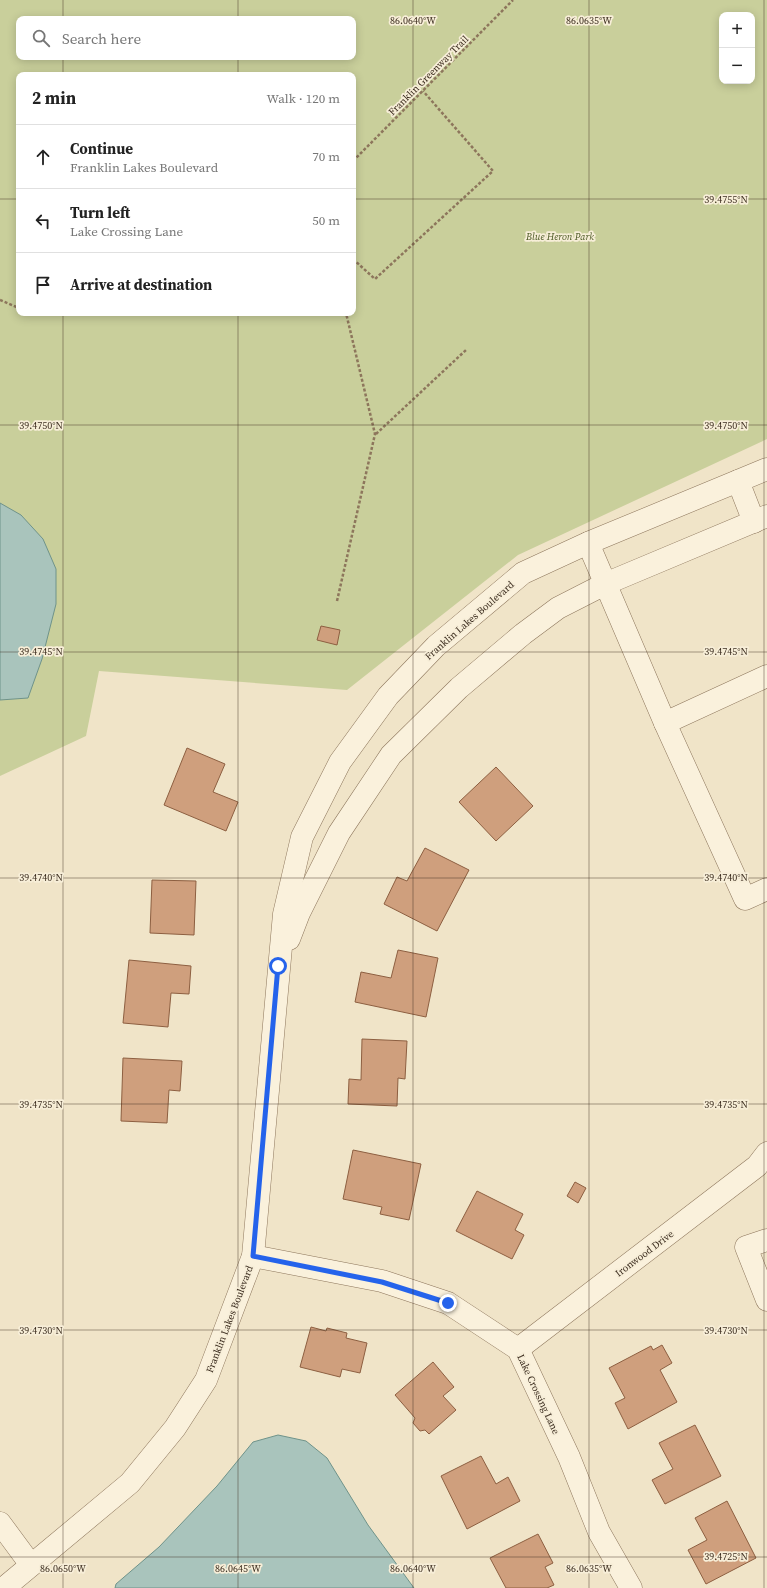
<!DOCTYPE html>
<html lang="en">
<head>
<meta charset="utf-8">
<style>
	:root { --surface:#fff; --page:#f2f2f2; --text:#222; --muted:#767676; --line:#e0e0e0 }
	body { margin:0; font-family:"Source Serif 4",serif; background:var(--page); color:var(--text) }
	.controls { position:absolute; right:12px; top:12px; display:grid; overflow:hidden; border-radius:8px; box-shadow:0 2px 10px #0003 }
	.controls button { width:36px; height:36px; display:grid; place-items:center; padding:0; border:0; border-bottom:1px solid var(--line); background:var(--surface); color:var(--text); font:20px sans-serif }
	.stop { position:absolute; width:12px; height:12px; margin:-9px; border:3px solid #2563eb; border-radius:50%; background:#fff }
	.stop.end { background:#2563eb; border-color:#fff; box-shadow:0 1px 4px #0008 }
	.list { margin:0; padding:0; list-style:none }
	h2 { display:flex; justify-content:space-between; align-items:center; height:52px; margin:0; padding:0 16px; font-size:17px }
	h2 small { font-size:13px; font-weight:400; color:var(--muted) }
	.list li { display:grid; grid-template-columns:26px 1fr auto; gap:12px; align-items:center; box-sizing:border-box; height:64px; padding:0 16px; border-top:1px solid var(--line) }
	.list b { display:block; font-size:15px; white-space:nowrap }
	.list p { margin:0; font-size:13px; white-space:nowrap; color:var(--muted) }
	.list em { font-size:13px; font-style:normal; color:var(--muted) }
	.icon { flex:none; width:22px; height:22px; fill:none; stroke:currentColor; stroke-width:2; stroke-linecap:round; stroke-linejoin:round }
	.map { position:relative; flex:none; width:767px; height:1588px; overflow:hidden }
	.search { position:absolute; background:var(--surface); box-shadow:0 2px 10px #0003; left:16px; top:16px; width:340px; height:44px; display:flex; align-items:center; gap:10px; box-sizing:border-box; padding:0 14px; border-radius:8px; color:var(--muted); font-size:15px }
	.panel { position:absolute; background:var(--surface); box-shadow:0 2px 10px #0003; left:16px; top:72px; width:340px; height:244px; border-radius:8px }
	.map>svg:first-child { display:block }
	.green { fill:#c9cf9b; fill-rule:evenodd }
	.water { fill:#a9c4bc; stroke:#6f938a }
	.building { fill:#cf9f7d; stroke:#8d5f41 }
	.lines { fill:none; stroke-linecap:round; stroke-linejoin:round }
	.minor-casing { stroke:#8d765c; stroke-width:23 }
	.path { stroke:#8d765c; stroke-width:2.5; stroke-dasharray:3 2; stroke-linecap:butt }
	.minor { stroke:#faf1dc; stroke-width:22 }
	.route { stroke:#2563eb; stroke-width:5 }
	.ticks { fill:none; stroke:#3d2e20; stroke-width:1; stroke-opacity:0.45 }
	.labels { text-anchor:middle; stroke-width:3.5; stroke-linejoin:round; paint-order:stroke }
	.street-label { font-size:10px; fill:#3d2e20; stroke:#f7eed8 }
	.park-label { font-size:10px; font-style:italic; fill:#4d5a26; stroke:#f7eed8 }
	.ticks-label { font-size:10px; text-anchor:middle; fill:#3d2e20; stroke:#f7eed8; stroke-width:3.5; stroke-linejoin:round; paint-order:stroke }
</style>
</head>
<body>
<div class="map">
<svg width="767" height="1588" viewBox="0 0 767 1588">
	<rect width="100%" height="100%" fill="#f0e4c8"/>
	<path class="green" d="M0 0H767V439L518 555 347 690 99 671 86 736 0 776ZM722 15H752V81H722ZM19 19H353V57H19ZM19 75H353V313H19Z"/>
	<g class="water">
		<path d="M0 503 21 515 43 539 56 569V604L42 659 28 698 0 700Z"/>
		<path d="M278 1435 306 1441 327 1458 368 1525 414 1588H115L116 1584 159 1547 217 1486 253 1442Z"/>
	</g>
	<g class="building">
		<path d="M321 626 340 630 337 645 317 640Z"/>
		<path d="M187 748 225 764 213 792 238 802 226 831 164 805Z"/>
		<path d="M496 767 533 806 496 841 459 802Z"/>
		<path d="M425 848 469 870 437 931 384 904 397 877 407 881Z"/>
		<path d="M152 880 196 881 194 935 150 933Z"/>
		<path d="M398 950 438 958 426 1017 355 1002 361 972 391 978Z"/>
		<path d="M129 960 191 966 189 994 171 993 168 1027 123 1023Z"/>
		<path d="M362 1039 407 1041 405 1079 398 1078 397 1106 348 1104 349 1079 361 1080Z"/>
		<path d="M123 1058 182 1061 180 1091 169 1090 167 1123 121 1121Z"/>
		<path d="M353 1150 421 1164 409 1220 380 1214 382 1207 343 1199Z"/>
		<path d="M575 1182 586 1188 578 1203 567 1196Z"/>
		<path d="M477 1191 523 1214 515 1230 524 1235 512 1259 456 1231Z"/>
		<path d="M311 1327 326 1331 327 1328 347 1333 346 1338 367 1343 360 1373 342 1369 340 1377 300 1367Z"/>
		<path d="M662 1345 672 1363 660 1370 677 1402 628 1429 615 1403 625 1398 609 1368 651 1346 653 1350Z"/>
		<path d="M433 1362 454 1387 443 1396 456 1410 429 1434 425 1430 420 1431 413 1423 415 1418 395 1395Z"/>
		<path d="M695 1425 721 1476 665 1504 652 1480 673 1469 659 1443Z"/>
		<path d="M481 1456 496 1484 508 1477 520 1501 467 1529 441 1476Z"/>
		<path d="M727 1501 756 1558 706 1584 688 1550 707 1540 695 1518Z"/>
		<path d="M538 1534 553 1563 545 1567 554 1585 547 1588H506L490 1558Z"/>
	</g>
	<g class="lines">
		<defs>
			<g id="minor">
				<path d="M738 481 754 522"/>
				<path d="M588 543 665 723 745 899 767 889"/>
				<path d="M665 723 767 676"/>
				<path d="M289 939 299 913 339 833 391 755 459 688 523 634 558 608 605 584 767 516"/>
				<path d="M767 1240 746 1247 767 1300"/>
				<path d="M253 1256 382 1281 448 1303 518 1349 569 1457 599 1532 631 1588"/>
				<path d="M518 1349 757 1166 767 1153"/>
				<path d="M0 1523 31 1565"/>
				<path d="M4 1588 130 1483 175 1428 206 1380 253 1256 284 914 302 837 340 762 388 696 436 646 523 573 588 543 767 469"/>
			</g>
		</defs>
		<use href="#minor" class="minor-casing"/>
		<g class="path">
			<path d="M353 161 513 0"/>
			<path d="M353 259 375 279 493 171 423 91"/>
			<path d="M0 300 19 308"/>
			<path d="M126 313H138"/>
			<path d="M376 434 466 350"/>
			<path d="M337 601 375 434 346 313"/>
		</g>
		<use href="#minor" class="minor"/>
	</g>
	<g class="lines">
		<path class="route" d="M278 966 253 1256 382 1282 448 1303"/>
	</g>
	<path class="ticks" d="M63 0V19M238 0V19M413 0V1588M589 0V1588M764 0V1588M63 57V75M238 57V75M0 199H19M353 199H767M63 313V1588M238 313V1588M0 425H767M0 652H767M0 878H767M0 1104H767M0 1330H767M0 1557H767"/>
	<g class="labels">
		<g class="street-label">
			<text transform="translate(428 75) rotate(-45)" y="4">Franklin Greenway Trail</text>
			<text transform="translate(469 620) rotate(-41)" y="4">Franklin Lakes Boulevard</text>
			<text transform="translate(644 1253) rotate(-37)" y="4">Ironwood Drive</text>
			<text transform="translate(229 1319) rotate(-69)" y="4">Franklin Lakes Boulevard</text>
			<text transform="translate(539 1394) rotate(65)" y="4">Lake Crossing Lane</text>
		</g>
		<g class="park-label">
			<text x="560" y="240">Blue Heron Park</text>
		</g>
	</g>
	<g class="ticks-label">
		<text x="413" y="24">86.0640°W</text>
		<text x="589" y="24">86.0635°W</text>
		<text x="726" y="203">39.4755°N</text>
		<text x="41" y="429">39.4750°N</text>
		<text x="726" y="429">39.4750°N</text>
		<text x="41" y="655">39.4745°N</text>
		<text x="726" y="655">39.4745°N</text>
		<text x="41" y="881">39.4740°N</text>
		<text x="726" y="881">39.4740°N</text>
		<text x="41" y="1108">39.4735°N</text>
		<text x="726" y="1108">39.4735°N</text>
		<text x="41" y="1334">39.4730°N</text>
		<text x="726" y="1334">39.4730°N</text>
		<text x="726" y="1560">39.4725°N</text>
		<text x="63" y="1572">86.0650°W</text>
		<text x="238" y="1572">86.0645°W</text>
		<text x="413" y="1572">86.0640°W</text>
		<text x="589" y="1572">86.0635°W</text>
	</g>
</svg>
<div class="controls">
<button>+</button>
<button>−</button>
</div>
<div class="stop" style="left:278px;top:966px"></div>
<div class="stop end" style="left:448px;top:1303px"></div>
<div class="search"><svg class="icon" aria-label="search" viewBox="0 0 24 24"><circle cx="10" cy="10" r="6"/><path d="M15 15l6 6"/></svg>Search here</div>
<section class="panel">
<h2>2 min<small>Walk · 120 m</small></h2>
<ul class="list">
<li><svg class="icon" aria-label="ahead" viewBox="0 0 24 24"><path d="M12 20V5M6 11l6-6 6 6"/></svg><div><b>Continue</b><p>Franklin Lakes Boulevard</p></div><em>70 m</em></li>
<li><svg class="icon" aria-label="left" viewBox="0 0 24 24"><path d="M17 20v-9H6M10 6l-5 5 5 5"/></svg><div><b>Turn left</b><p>Lake Crossing Lane</p></div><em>50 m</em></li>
<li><svg class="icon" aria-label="arrive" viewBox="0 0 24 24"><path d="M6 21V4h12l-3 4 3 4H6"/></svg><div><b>Arrive at destination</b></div></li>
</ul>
</section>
</div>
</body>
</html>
